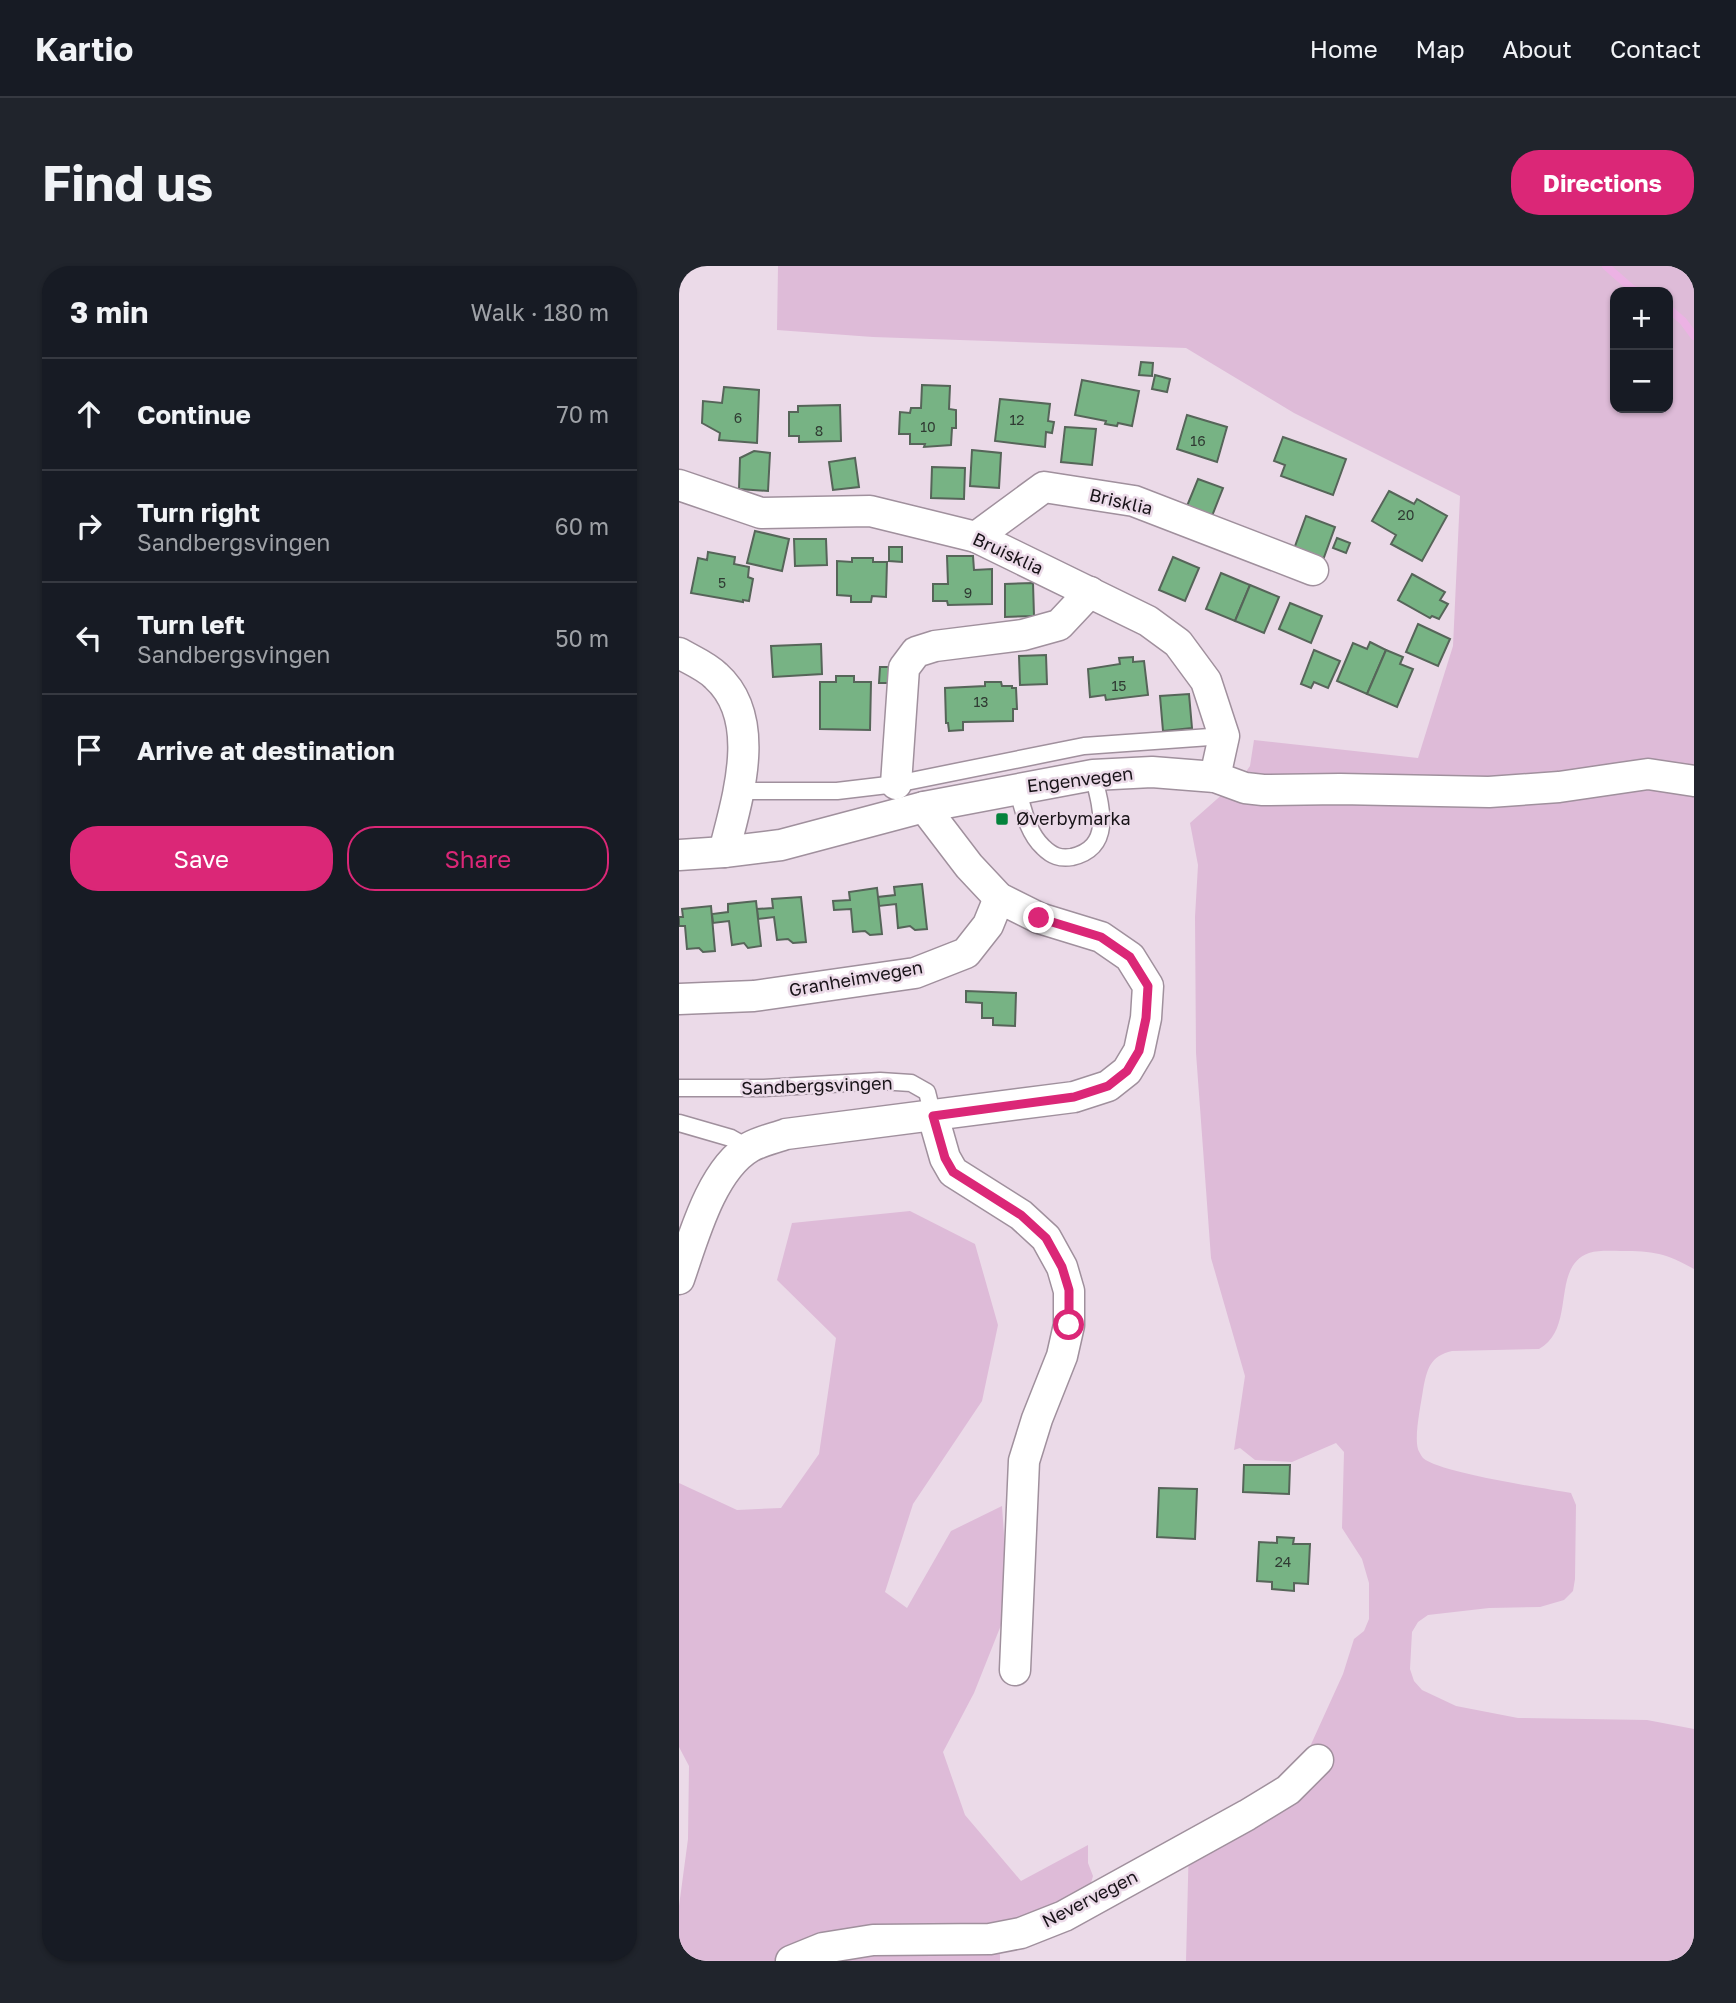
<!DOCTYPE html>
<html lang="en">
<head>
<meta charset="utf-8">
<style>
	:root { --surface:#171b24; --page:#20242c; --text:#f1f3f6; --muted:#9ea1a6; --line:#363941; --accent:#db2777 }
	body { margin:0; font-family:"Golos Text",sans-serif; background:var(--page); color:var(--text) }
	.controls { position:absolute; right:21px; top:21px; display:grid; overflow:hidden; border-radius:14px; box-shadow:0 2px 5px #0004 }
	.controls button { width:63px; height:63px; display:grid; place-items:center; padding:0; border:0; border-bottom:2px solid var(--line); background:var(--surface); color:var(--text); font:35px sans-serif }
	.stop { position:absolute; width:21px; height:21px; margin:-16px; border:5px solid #db2777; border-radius:50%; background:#fff }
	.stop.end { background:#db2777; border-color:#fff; box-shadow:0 2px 7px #0008 }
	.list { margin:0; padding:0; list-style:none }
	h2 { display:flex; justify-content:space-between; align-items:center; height:91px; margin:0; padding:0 28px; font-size:30px }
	h2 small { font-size:23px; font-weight:400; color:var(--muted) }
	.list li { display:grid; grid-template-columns:46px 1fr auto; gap:21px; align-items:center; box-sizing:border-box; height:112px; padding:0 28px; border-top:2px solid var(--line) }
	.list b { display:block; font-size:26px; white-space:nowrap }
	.list p { margin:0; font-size:23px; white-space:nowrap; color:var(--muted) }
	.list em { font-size:23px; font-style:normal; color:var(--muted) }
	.actions { display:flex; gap:14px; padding:21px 28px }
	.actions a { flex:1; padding:16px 0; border:2px solid var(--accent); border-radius:28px; text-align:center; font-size:24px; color:var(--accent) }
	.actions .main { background:var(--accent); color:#fff }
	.icon { flex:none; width:38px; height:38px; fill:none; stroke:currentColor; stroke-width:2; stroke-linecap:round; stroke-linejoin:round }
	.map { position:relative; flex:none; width:1015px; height:1695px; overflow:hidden; border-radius:28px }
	header { display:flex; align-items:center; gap:42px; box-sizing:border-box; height:98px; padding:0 35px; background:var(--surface); border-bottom:2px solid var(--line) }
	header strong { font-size:33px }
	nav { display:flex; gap:38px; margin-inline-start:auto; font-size:24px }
	.intro { display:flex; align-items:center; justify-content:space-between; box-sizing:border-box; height:168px; padding:0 42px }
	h1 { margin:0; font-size:49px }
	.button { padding:18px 32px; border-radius:28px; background:var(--accent); color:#fff; font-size:24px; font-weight:700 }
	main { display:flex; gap:42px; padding:0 42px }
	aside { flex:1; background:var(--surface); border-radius:28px; box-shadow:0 2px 5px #0004 }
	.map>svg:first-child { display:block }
	.green { fill:#debbd8; fill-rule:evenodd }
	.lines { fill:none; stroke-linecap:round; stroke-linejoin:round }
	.stream { stroke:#ecb2e4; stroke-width:8 }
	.building { fill:#77b384; stroke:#566559; stroke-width:2 }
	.service-casing { stroke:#a0909d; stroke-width:19 }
	.minor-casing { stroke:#a0909d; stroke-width:33 }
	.service { stroke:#fff; stroke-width:16 }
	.minor { stroke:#fff; stroke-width:30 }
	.route { stroke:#db2777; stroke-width:9 }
	.poi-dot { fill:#03823b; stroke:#ebdae8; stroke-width:2.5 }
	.labels { text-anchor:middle; stroke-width:5; stroke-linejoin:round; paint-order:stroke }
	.number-label { font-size:14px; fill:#303b33 }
	.street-label { font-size:18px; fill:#181318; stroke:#ebdae8 }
	.poi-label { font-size:18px; fill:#181318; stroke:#ebdae8; text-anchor:start }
</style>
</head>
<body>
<header>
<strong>Kartio</strong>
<nav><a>Home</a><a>Map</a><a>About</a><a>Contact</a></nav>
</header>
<div class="intro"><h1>Find us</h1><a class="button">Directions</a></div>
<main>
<aside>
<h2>3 min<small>Walk · 180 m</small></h2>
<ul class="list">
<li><svg class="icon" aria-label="ahead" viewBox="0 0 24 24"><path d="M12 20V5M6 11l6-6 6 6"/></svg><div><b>Continue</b></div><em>70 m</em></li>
<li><svg class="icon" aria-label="right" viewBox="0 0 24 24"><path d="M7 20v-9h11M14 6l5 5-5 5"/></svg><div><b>Turn right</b><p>Sandbergsvingen</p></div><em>60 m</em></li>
<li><svg class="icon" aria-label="left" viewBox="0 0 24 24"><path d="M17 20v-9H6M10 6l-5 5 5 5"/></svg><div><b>Turn left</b><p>Sandbergsvingen</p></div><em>50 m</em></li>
<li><svg class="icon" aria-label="arrive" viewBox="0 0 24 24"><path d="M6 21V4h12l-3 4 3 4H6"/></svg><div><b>Arrive at destination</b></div></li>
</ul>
<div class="actions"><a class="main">Save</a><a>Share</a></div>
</aside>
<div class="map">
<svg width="1015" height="1695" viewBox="0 0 1015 1695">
	<rect width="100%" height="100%" fill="#ebdae8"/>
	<g class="green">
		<path d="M99 0H1015V1003C987 987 974 985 942 985 932 985 920 984 910 987 871 1001 898 1062 860 1083L773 1085C751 1090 748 1103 744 1124 742 1138 735 1170 739 1183 739 1184 743 1191 744 1192 761 1207 864 1222 892 1227L897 1239 896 1313 894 1325 885 1334 861 1341 810 1342 749 1349 739 1356 733 1366 731 1403 735 1415 743 1424 777 1440 839 1452 968 1454 1015 1463V1695H507L510 1574 606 1515 629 1485 664 1408 675 1373 685 1365 690 1353V1317L683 1293 663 1262 665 1186 657 1177 613 1196 576 1194 561 1182 555 1184 566 1110 532 992 517 787 516 651 519 599 511 557 564 510 571 500 575 474 739 492 774 380 781 230 615 147 507 82 194 71 98 64ZM936 26H989V142H936Z"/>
		<path d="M231 945 296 978 319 1059 303 1135 234 1238 206 1326 228 1342 272 1265 323 1240 330 1339 295 1427 264 1486 286 1549 342 1615 409 1579V1597L414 1610 407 1635 321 1683V1695H0V1640L9 1573 10 1500 0 1481V1217L58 1244 102 1242 140 1188 157 1072 98 1014 113 957Z"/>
	</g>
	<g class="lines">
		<g class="stream">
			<path d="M927 0 952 22 960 26"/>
			<path d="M989 42 1004 55 1015 70"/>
		</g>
	</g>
	<g class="building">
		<path d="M462 96 474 97 473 110 460 109Z"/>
		<path d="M476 109 491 113 488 126 473 123Z"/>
		<path d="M403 114 460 125 453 160 439 157 438 160 426 158 427 155 396 149Z"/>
		<path d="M243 119 271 120 270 143 277 144V162H273L272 179 245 181 246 178H231V168H220L221 146 231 147 232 142H242Z"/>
		<path d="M45 121 80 124 78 177 40 174 41 167 23 157 24 135 43 137Z"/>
		<path d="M321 133 371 138 369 155 375 156 373 167 367 166 366 181 316 175Z"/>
		<path d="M161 139 162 175 120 176V170H110V146H119V140Z"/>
		<path d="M508 149 548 161 538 196 498 183Z"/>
		<path d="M386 161 417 163 413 199 382 196Z"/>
		<path d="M604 171 667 193 654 229 602 210 606 199 595 195Z"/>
		<path d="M293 184 322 187 320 222 291 220Z"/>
		<path d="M75 185 91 187 89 225 60 223 61 192Z"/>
		<path d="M176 192 180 221 154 224 150 196Z"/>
		<path d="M253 201 286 202 285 233 252 232Z"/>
		<path d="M519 213 544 222 533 250 508 240Z"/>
		<path d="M710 225 735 238 738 233 768 250 743 295 712 278 717 269 693 255Z"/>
		<path d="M627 250 656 261 644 294 615 283Z"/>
		<path d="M76 265 110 273 103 305 68 297Z"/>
		<path d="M658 272 671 277 667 287 654 282Z"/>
		<path d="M115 273H147L148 299 116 300Z"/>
		<path d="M210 281H223V296L210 295Z"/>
		<path d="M29 286 56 291 55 298 70 301 69 311 74 313 70 335 64 334V336L12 327 19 292 28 294Z"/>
		<path d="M268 290H294L295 304 313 303V338L269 339 268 335H254V318H269Z"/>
		<path d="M494 291 520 302 506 335 480 324Z"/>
		<path d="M173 292H194V296H208L207 331 193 330 192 336H172V330L158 329V295L173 296Z"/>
		<path d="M542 307 571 319 556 355 527 343Z"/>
		<path d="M733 308 766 326 761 334 769 338 760 353 753 350 751 352 719 334Z"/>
		<path d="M354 317 355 350 326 351V318Z"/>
		<path d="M571 319 600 331 585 367 556 355Z"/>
		<path d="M611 337 643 350 632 377 600 363Z"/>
		<path d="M739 358 771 373 759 400 727 386Z"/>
		<path d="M691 376 707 384 688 428 658 415 674 377 688 383Z"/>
		<path d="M142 378 143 408 94 411 92 380Z"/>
		<path d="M635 384 661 395 649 422 635 416 632 422 622 418Z"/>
		<path d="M707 384 724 391 721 398 734 403 718 441 688 428Z"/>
		<path d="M367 389 368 418 341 419 340 390Z"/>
		<path d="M454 391V396L465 395 469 429 427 434 426 429 411 431 409 403 441 398 440 392Z"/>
		<path d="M201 401H214L213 417H200Z"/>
		<path d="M157 410H175V416H192L191 464 141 463V416H157Z"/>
		<path d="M306 416H322L323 420H333V422H337L338 443H334V455L284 456V464L270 465 269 457H267L266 422 306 420Z"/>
		<path d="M510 428 513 462 484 465 481 430Z"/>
		<path d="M243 618 248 663 236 664 231 660 219 662 217 638 200 640 199 631 216 629 215 621Z"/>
		<path d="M198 622 203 668 191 669 186 665 174 666 172 643 155 644 154 635 171 634 170 626Z"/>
		<path d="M122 631 127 676 114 677 109 673 98 674 95 651 79 653 78 643 94 642 93 633Z"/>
		<path d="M77 635 82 680 69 682 65 677 53 679 50 655 34 657 33 648 49 646V638Z"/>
		<path d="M32 640 36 685 24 686 20 682 8 683 6 660H0V651H4L3 643Z"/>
		<path d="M287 725 337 727 336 760 314 759V752H303V737L287 736Z"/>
		<path d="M565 1199H611L610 1228 564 1226Z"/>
		<path d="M480 1222 518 1223 516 1273 478 1271Z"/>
		<path d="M598 1271 615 1272 614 1278H631L629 1318 615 1317V1325L593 1323V1316L578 1315 580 1276 598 1277Z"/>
	</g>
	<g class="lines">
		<defs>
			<g id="service">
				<path d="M338 522C344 542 348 566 364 581 373 590 381 593 393 591 435 581 422 540 414 509"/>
				<path d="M60 525H158L217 518 405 480 545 470"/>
				<path d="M0 822H85L201 815 232 817 248 826 254 850"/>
				<path d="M0 857 52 872 70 882"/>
			</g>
			<g id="minor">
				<path d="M0 219 82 247 191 245 297 271 469 355 499 377 527 415 545 470 536 511"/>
				<path d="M297 271 365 221 455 235 634 304"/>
				<path d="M0 387C12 394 27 400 37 410 85 453 58 533 45 586"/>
				<path d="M217 518 225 402 237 386 256 380 344 369 380 359 411 326"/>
				<path d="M0 589 45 586 102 579 245 541 414 509 473 506 536 511 566 522 584 524 661 523 810 526 880 521 969 508 1015 515"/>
				<path d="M0 733 75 730 236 707 287 687 309 659 320 632"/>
				<path d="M254 850 266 892 274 906 342 949 367 972 383 1001 390 1025V1059L383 1090 358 1153 345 1195 336 1404"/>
				<path d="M0 1013C14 973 32 904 71 881 82 875 96 872 107 868L395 831 429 820 448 805 460 785 467 752 469 720 451 691 422 671 360 652 320 632 290 600 245 541"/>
				<path d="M112 1695 144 1682 194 1674 311 1673 342 1667 385 1650 568 1549 609 1524 639 1494"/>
			</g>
		</defs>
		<use href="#service" class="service-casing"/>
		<use href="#minor" class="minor-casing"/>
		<use href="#service" class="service"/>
		<use href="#minor" class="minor"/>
	</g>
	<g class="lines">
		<path class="route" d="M360 652 422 671 451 691 469 720 467 752 460 785 448 805 429 820 395 831 254 850 266 892 274 906 342 949 367 972 383 1001 390 1024V1059"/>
	</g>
	<rect class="poi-dot" x="316" y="546" width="14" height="14" rx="3.5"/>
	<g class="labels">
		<g class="number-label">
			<text x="59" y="157">6</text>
			<text x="338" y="159">12</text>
			<text x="249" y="166">10</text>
			<text x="140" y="170">8</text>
			<text x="519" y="180">16</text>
			<text x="727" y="254">20</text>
			<text x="43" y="322">5</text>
			<text x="289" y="332">9</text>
			<text x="440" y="425">15</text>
			<text x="302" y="441">13</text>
			<text x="604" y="1301">24</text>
		</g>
		<g class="street-label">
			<text transform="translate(442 236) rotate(13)" y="6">Brisklia</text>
			<text transform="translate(329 288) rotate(25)" y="6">Bruisklia</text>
			<text transform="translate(401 514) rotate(-7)" y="6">Engenvegen</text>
			<text transform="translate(177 713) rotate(-10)" y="6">Granheimvegen</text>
			<text transform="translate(138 820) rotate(-2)" y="6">Sandbergsvingen</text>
			<text transform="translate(411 1633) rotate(-27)" y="6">Nevervegen</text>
		</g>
		<g class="poi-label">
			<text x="337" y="559">Øverbymarka</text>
		</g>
	</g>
</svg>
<div class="controls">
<button>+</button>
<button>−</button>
</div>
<div class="stop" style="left:390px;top:1059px"></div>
<div class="stop end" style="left:360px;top:652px"></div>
</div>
</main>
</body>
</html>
